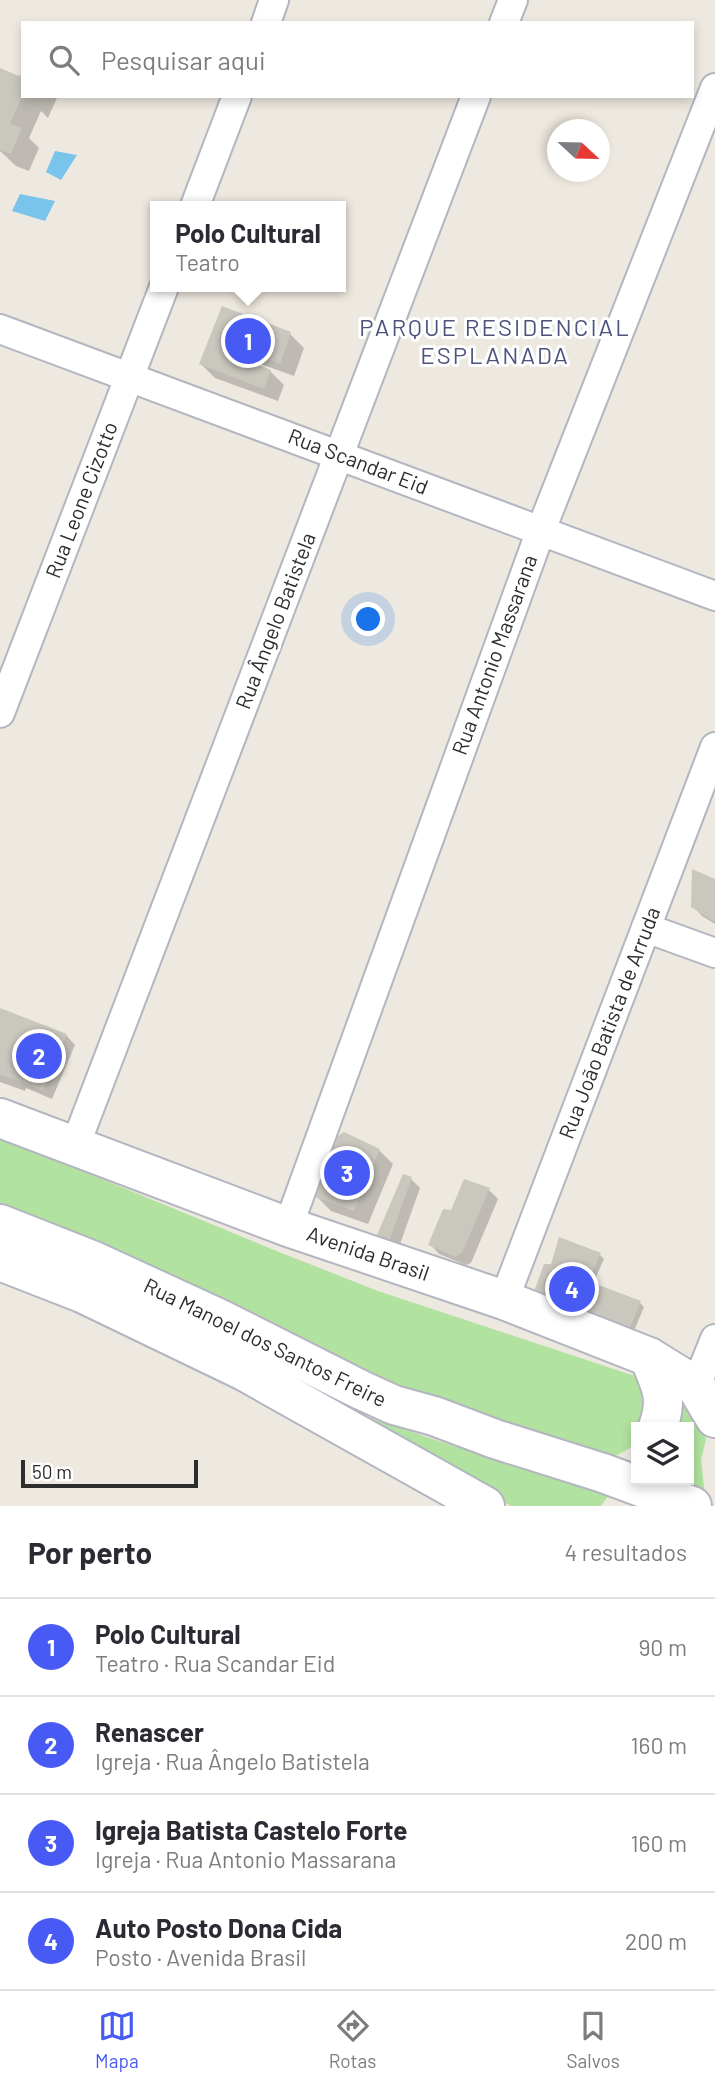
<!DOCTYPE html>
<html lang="pt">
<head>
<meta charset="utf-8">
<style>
	:root { --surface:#fff; --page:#f7f7f7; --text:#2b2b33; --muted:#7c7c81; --line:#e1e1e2; --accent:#475af4 }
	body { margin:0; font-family:Barlow,sans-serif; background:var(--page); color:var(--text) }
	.controls { position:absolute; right:21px; bottom:21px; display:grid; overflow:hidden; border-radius:0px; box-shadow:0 4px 10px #0003 }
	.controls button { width:63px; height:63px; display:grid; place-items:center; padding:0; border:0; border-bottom:2px solid var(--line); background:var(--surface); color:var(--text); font:35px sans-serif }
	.compass { position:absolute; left:547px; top:119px; width:63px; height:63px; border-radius:50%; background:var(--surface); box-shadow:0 4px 10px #0003; rotate:112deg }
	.scale { position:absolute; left:21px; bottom:18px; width:177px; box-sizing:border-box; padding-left:7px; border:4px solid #2d2d2d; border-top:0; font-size:19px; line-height:24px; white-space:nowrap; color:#2d2d2d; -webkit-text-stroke:5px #fff; paint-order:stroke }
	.you { position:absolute; left:369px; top:620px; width:24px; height:24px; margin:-18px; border:5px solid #fff; border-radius:50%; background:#1a73e8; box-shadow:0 0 0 10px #1a73e833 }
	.badge { display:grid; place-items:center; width:46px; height:46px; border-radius:50%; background:var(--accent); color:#fff; font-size:23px; font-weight:700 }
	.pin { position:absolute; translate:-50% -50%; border:4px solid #fff; box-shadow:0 2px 7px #0006 }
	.popup { position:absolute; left:150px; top:201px; width:196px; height:91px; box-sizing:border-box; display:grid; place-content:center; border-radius:0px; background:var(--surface); filter:drop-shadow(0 2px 5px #0005); font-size:23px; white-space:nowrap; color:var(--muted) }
	.popup b { font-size:26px; color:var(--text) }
	.popup::after { content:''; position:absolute; left:50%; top:100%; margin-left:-14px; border:14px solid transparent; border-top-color:var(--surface) }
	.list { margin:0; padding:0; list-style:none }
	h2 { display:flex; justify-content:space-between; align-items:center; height:91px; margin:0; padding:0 28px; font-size:30px }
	h2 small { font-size:23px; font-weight:400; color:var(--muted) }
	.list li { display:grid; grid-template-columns:46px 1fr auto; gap:21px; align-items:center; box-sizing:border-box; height:98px; padding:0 28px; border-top:2px solid var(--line) }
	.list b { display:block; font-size:26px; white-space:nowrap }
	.list p { margin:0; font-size:23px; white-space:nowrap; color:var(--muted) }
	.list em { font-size:23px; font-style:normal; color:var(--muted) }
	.icon { flex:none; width:38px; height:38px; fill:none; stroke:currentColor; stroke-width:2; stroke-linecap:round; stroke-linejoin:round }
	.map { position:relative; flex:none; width:715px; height:1506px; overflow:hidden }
	.search { position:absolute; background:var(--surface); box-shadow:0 4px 10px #0003; left:21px; right:21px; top:21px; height:77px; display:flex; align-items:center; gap:18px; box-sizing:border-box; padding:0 24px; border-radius:0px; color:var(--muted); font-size:26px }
	.sheet { height:483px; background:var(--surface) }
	nav { display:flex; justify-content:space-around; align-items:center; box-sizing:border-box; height:98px; border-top:2px solid var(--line); background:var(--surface); font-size:19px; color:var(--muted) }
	nav a { display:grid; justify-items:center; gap:4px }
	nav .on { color:var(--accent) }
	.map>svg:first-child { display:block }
	.green { fill:#b1e29f }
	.water { fill:#78c4eb }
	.shadow { fill:#0003 }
	.building { fill:#cac7be }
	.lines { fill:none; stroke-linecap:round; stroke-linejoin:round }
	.street-casing { stroke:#b3b5c0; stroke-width:32 }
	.secondary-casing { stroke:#b3b5c0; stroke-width:42 }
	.street { stroke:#fff; stroke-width:28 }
	.secondary { stroke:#fff; stroke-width:38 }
	.labels { text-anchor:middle; stroke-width:6; stroke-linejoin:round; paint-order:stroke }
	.street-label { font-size:21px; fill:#2d2d2d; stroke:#fff }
	.quarter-label { font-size:24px; letter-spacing:2px; fill:#4e537d; stroke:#fff }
</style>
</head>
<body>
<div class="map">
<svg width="715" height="1506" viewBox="0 0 715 1506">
	<rect width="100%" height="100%" fill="#eee9e0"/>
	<g class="green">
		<path d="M0 1137 274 1250 378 1291 635 1376 650 1409 644 1427H636C636 1448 631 1448 613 1457L397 1394 0 1207Z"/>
		<path d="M671 1392 696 1409 706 1439 701 1460 706 1504 653 1480H689V1427H667Z"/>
		<path d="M350 1411 492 1459 610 1493 601 1506H511Z"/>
	</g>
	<g class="water">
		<path d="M55 151 77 155 61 180 46 172Z"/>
		<path d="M20 194 55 201 45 221 12 211Z"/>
	</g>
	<g class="shadow">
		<path d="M0 70 19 78 23 75V96H55L57 98 48 118 41 111 29 138 39 148 29 171 16 166 0 151Z"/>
		<path d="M290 334 304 348 294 376 258 363 257 366 270 371 284 385 278 401 215 378 201 364Z"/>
		<path d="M715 881V924L702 916 693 906Z"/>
		<path d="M0 1010 66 1035 75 1045 52 1099 26 1088 25 1091 0 1082Z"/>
		<path d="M379 1150 393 1164 368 1224 331 1211 317 1197Z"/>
		<path d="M411 1179 420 1188 399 1247 388 1244 379 1234Z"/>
		<path d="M489 1190 498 1199 471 1263 466 1265 439 1254 430 1244 452 1212Z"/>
		<path d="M600 1255 604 1259 593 1284 640 1303 644 1307 631 1338 552 1265Z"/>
	</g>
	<g class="building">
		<path d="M0 68 19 76 23 73V94L10 124 22 128 11 154 0 150Z"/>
		<path d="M222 306 291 332 280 364 244 350 241 358 271 370 264 389 199 364Z"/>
		<path d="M692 869 715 879V922L691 907Z"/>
		<path d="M0 1008 67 1034 43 1091 0 1074Z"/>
		<path d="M344 1132 380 1149 354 1211 315 1197 338 1136Z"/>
		<path d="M403 1174 412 1177 390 1239 377 1235Z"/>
		<path d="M464 1179 490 1188 462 1253 455 1257 428 1245 443 1209 451 1210Z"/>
		<path d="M559 1237 601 1253 588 1281 641 1301 627 1335 532 1297 544 1264H551Z"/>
	</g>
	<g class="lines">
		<defs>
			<g id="street">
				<path d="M266 23 274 0"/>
				<path d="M504 23 513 0"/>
				<path d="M195 206 237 96"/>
				<path d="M0 329 715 596"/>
				<path d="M0 713 164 287"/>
				<path d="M646 928 715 953"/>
				<path d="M75 1146 476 96"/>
				<path d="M288 1227 541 530 715 88"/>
				<path d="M504 1300 715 747"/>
				<path d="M696 1386 715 1339"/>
			</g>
			<g id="secondary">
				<path d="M0 1118 288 1227 504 1300 649 1357 696 1386 715 1418"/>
				<path d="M0 1224 94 1261 218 1318 361 1390 394 1405 434 1416 495 1439 603 1473 692 1506"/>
				<path d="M0 1261 82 1293 244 1371 485 1506"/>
				<path d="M649 1357C660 1385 669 1397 658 1427"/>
			</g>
		</defs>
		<use href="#street" class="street-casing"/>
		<use href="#secondary" class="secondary-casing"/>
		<use href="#street" class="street"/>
		<use href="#secondary" class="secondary"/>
	</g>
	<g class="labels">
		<g class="street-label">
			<text transform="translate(358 462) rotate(21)" y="7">Rua Scandar Eid</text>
			<text transform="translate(82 500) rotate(-69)" y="7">Rua Leone Cizotto</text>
			<text transform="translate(276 621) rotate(-69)" y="7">Rua Ângelo Batistela</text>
			<text transform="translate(495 655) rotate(-70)" y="7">Rua Antonio Massarana</text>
			<text transform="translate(610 1023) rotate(-69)" y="7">Rua João Batista de Arruda</text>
			<text transform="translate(368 1254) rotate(19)" y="7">Avenida Brasil</text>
			<text transform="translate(265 1343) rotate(26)" y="7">Rua Manoel dos Santos Freire</text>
		</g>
		<g class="quarter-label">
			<text x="495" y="336">PARQUE RESIDENCIAL<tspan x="495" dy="28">ESPLANADA</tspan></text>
		</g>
	</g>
</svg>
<div class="controls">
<button><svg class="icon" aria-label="layers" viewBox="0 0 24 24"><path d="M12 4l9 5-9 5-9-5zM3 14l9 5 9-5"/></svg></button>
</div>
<svg class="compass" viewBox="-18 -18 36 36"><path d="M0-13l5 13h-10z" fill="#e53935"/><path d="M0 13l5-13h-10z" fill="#7c7c81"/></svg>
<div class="scale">50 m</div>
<div class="you"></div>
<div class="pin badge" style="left:248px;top:341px">1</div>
<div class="popup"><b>Polo Cultural</b>Teatro</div>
<div class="pin badge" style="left:39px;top:1056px">2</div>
<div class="pin badge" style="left:347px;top:1173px">3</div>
<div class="pin badge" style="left:572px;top:1289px">4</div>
<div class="search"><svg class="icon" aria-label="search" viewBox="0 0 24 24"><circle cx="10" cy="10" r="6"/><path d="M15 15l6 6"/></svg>Pesquisar aqui</div>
</div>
<section class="sheet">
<h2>Por perto<small>4 resultados</small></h2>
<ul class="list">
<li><span class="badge">1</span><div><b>Polo Cultural</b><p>Teatro · Rua Scandar Eid</p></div><em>90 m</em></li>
<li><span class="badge">2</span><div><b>Renascer</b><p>Igreja · Rua Ângelo Batistela</p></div><em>160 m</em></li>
<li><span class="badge">3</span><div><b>Igreja Batista Castelo Forte</b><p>Igreja · Rua Antonio Massarana</p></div><em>160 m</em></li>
<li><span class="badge">4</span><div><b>Auto Posto Dona Cida</b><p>Posto · Avenida Brasil</p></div><em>200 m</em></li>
</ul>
</section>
<nav>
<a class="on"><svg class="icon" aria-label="map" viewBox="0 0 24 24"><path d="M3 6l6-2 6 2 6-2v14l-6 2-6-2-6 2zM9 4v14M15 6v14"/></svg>Mapa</a>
<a><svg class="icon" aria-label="directions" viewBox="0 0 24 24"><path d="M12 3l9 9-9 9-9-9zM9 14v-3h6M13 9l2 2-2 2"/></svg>Rotas</a>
<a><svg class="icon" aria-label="saved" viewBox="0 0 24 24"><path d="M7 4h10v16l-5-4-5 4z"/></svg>Salvos</a>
</nav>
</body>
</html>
